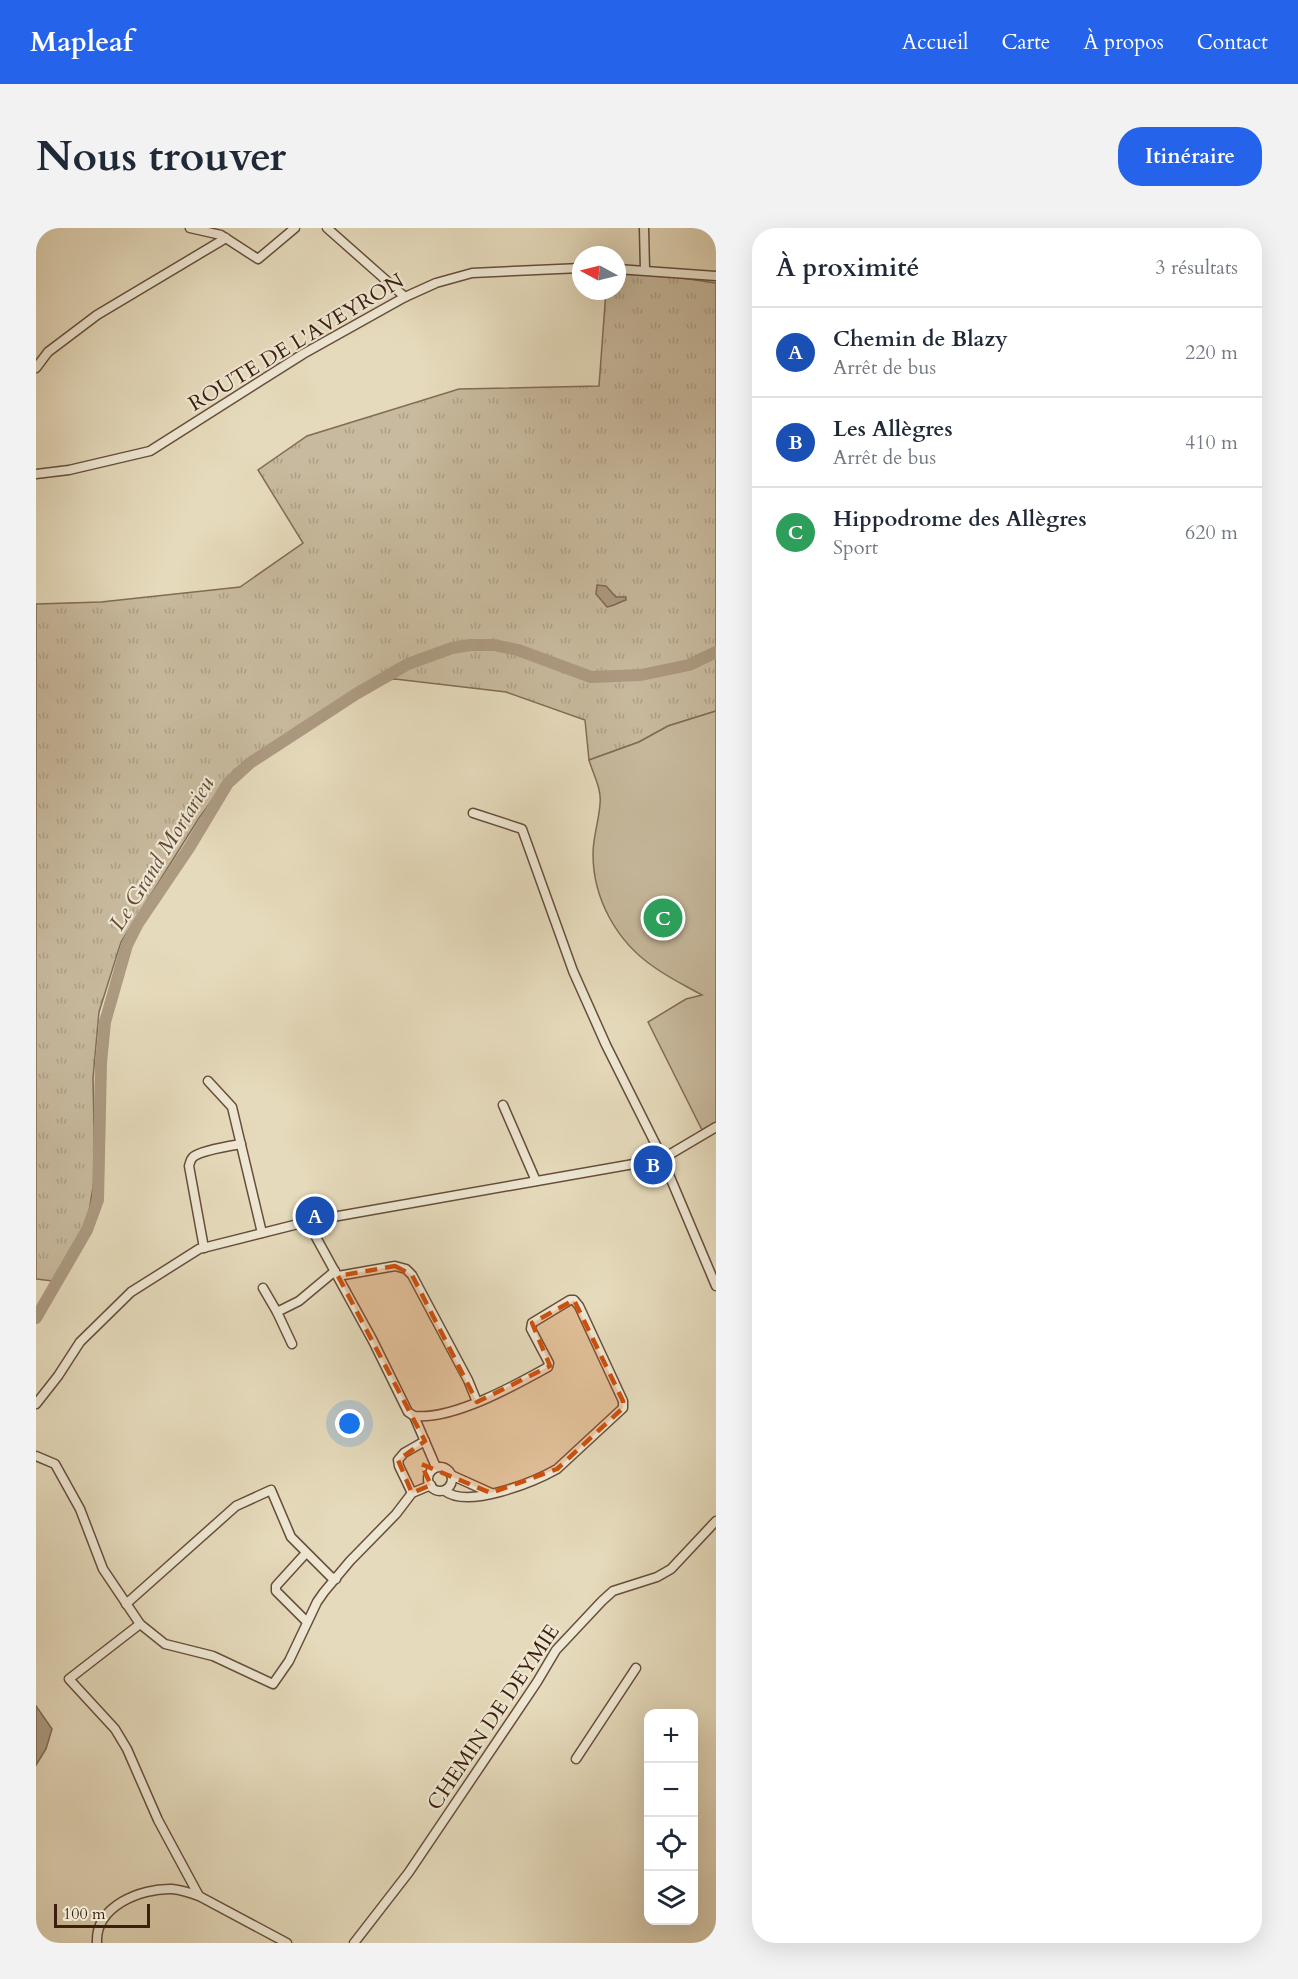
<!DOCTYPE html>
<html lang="fr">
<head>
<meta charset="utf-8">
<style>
	:root { --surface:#fff; --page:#f2f2f3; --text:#1f2937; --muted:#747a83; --line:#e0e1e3; --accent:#2563eb }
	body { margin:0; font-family:Cardo,serif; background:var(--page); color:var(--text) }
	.controls { position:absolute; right:18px; bottom:18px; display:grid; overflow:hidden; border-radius:12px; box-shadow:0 6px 24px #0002 }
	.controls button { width:54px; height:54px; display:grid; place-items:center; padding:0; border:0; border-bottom:2px solid var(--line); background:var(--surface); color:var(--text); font:30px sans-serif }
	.compass { position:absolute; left:536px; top:18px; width:54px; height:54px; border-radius:50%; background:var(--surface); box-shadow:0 6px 24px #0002; rotate:277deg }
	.scale { position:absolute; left:18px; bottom:15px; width:96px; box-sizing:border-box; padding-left:6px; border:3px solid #3d1f0f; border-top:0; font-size:16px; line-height:21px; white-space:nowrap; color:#3d1f0f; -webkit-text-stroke:4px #eee7d3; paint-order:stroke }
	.you { position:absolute; left:314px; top:1196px; width:21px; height:21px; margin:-15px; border:4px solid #fff; border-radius:50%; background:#1a73e8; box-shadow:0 0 0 9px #1a73e833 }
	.badge { display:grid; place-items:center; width:39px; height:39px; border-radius:50%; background:var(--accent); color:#fff; font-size:20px; font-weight:700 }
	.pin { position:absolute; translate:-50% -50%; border:3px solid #fff; box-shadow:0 2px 6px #0006 }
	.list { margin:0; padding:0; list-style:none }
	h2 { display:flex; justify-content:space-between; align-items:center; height:78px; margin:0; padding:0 24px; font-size:26px }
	h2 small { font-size:20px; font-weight:400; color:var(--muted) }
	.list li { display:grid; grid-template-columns:39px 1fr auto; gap:18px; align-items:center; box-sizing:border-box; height:90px; padding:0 24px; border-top:2px solid var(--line) }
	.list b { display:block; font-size:22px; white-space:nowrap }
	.list p { margin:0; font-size:20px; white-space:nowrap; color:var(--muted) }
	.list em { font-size:20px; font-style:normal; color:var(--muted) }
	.icon { flex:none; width:33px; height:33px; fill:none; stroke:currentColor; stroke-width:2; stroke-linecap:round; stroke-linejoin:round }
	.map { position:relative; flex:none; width:680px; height:1715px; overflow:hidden; border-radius:24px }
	header { display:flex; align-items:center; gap:36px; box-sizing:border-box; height:84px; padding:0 30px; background:var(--accent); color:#fff }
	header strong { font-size:28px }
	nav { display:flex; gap:33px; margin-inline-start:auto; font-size:21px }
	.intro { display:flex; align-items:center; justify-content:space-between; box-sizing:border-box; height:144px; padding:0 36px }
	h1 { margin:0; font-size:42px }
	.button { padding:15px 27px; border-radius:24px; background:var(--accent); color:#fff; font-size:21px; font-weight:700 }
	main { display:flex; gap:36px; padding:0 36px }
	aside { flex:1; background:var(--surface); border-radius:24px; box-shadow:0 6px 24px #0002 }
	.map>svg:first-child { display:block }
	.grass { fill:url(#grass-tufts); stroke:#826c56; stroke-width:1.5 }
	.pitch { fill:#c8ba9e; stroke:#826c56; stroke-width:1.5 }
	.water { fill:#ac9a81; stroke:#806953; stroke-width:1.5 }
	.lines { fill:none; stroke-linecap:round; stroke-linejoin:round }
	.river { stroke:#ac9a81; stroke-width:12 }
	.minor-casing { stroke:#674e3a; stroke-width:11 }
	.minor { stroke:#eee7d3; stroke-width:8 }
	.marked { fill:#ce500c; fill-opacity:0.2; stroke:#ce500c; stroke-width:4.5; stroke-dasharray:12 8; stroke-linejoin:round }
	.labels { text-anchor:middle; stroke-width:4.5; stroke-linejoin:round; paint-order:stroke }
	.street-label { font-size:21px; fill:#3d1f0f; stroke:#eee7d3 }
	.water-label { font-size:22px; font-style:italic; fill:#644a37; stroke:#eee7d3 }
</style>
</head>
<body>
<header>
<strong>Mapleaf</strong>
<nav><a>Accueil</a><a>Carte</a><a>À propos</a><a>Contact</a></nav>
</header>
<div class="intro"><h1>Nous trouver</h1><a class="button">Itinéraire</a></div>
<main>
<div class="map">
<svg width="680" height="1715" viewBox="0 0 680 1715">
	<defs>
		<pattern id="grass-tufts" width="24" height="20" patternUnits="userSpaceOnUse" patternTransform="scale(1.5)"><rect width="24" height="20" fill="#c8ba9e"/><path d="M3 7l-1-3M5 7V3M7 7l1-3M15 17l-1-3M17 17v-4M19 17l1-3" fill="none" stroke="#ad9f87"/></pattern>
	</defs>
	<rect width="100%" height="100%" fill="#e5dabb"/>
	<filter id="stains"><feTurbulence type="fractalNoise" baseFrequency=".00333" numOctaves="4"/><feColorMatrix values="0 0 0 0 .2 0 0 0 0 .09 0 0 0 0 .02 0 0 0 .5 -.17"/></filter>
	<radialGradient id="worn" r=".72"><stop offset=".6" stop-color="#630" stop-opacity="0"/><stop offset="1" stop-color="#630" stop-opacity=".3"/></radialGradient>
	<path class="grass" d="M581 44H605L680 55V483L632 498 603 514 553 532 549 492 470 464 359 451 330 455 198 542 163 590 85 714 63 784 57 850 59 946 52 990 17 1053 0 1051V376L65 374 204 359 267 315 222 242 271 208 423 161 563 158 570 63H581Z"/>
	<path class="pitch" d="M680 483V896L667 904 612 794 650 771 666 767C650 758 633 750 618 739 581 714 557 671 557 626 557 608 563 593 564 576 566 561 557 546 553 532L603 514 632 498Z"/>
	<g class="water">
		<path d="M561 357 570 358 580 369H590V372C583 374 578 378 571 379L560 366Z"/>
		<path d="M0 1478 16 1501 10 1521 0 1537Z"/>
	</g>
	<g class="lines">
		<path class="river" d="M0 1090 51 1002 62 972 65 835 69 794 91 717 101 697 153 620 192 555 214 535 320 466 372 436 416 420 434 417H458L482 422 555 449 605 447 653 437 680 424"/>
		<defs>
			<g id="minor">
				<path d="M154 0 185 7 222 31 259 0"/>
				<path d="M291 0 369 69"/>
				<path d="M608 0 609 42"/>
				<path d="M581 41 680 48"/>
				<path d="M0 140 12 124 61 87 190 10"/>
				<path d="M0 246 33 242 114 223 267 126 369 69 400 55 436 45 545 40"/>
				<path d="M437 585 486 601 537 743 570 817 623 923 680 1058"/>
				<path d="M172 853 196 879 226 1005"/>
				<path d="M467 877 500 953"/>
				<path d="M274 993 275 1000 337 1113 372 1184 378 1188C417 1192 478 1158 512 1139L513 1135 495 1101 496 1095 534 1072H538L543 1078 587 1173V1180L521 1241C498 1254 432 1281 409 1263"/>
				<path d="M168 1020 153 938C154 935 154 932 157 929 166 922 193 918 205 916"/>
				<path d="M302 1048 359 1038 370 1041 376 1047 432 1152 441 1174"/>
				<path d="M227 1060 241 1084"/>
				<path d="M256 1116 241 1084 263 1073 299 1043"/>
				<path d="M0 1176 22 1148 44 1114 95 1064 163 1021 274 993 626 931 680 899"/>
				<path d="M378 1188 400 1239"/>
				<path d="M0 1228 19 1236 44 1281 67 1341 104 1396 33 1451 79 1501 91 1521 122 1592 163 1668 251 1715"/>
				<circle cx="404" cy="1251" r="12"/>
				<path d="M415 1247 455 1265"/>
				<path d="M376 1265 363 1238 362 1232 368 1225 389 1213"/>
				<path d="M270 1325 240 1358V1363L271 1394"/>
				<path d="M90 1376 200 1278 235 1262 255 1309 295 1349 300 1351"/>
				<path d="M104 1396 129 1416 177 1428 237 1456 253 1433 281 1374 288 1364 314 1333 360 1286 376 1265 395 1257"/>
				<path d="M540 1531 600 1440"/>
				<path d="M61 1715C59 1678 105 1660 136 1661 146 1662 155 1665 163 1668"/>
				<path d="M318 1715 373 1644 501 1454 520 1422 566 1373 577 1363 621 1349 635 1341 680 1293"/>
			</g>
		</defs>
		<use href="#minor" class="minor-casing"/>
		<use href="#minor" class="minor"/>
	</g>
	<path class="marked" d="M359 1038 376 1047 441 1174 514 1138 496 1095 538 1072 587 1173V1180L521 1241 455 1265 385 1236 395 1257 376 1265 362 1232 389 1213 302 1048Z"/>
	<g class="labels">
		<g class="street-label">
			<text transform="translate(260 114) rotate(-31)" y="7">ROUTE DE L'AVEYRON</text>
			<text transform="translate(457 1489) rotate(-56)" y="7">CHEMIN DE DEYMIE</text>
		</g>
		<g class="water-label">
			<text transform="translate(125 625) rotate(-58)" y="8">Le Grand Mortarieu</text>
		</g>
	</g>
	<rect width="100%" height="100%" filter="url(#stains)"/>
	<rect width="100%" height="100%" fill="url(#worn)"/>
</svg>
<div class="controls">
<button>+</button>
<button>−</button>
<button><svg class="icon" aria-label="locate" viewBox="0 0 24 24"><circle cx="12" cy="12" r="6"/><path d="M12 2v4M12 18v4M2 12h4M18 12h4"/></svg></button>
<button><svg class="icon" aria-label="layers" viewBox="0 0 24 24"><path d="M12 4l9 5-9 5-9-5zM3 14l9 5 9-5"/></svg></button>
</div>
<svg class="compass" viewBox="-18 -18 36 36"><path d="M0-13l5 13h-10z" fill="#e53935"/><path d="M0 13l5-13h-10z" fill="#747a83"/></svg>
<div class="scale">100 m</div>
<div class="you"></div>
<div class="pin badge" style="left:279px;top:988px;background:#1a4fb4">A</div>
<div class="pin badge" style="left:617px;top:937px;background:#1a4fb4">B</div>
<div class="pin badge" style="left:627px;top:690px;background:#2e9e5b">C</div>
</div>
<aside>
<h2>À proximité<small>3 résultats</small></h2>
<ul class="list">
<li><span class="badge" style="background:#1a4fb4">A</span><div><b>Chemin de Blazy</b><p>Arrêt de bus</p></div><em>220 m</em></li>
<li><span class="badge" style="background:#1a4fb4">B</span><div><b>Les Allègres</b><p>Arrêt de bus</p></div><em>410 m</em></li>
<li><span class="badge" style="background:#2e9e5b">C</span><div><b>Hippodrome des Allègres</b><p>Sport</p></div><em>620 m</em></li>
</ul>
</aside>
</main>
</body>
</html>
